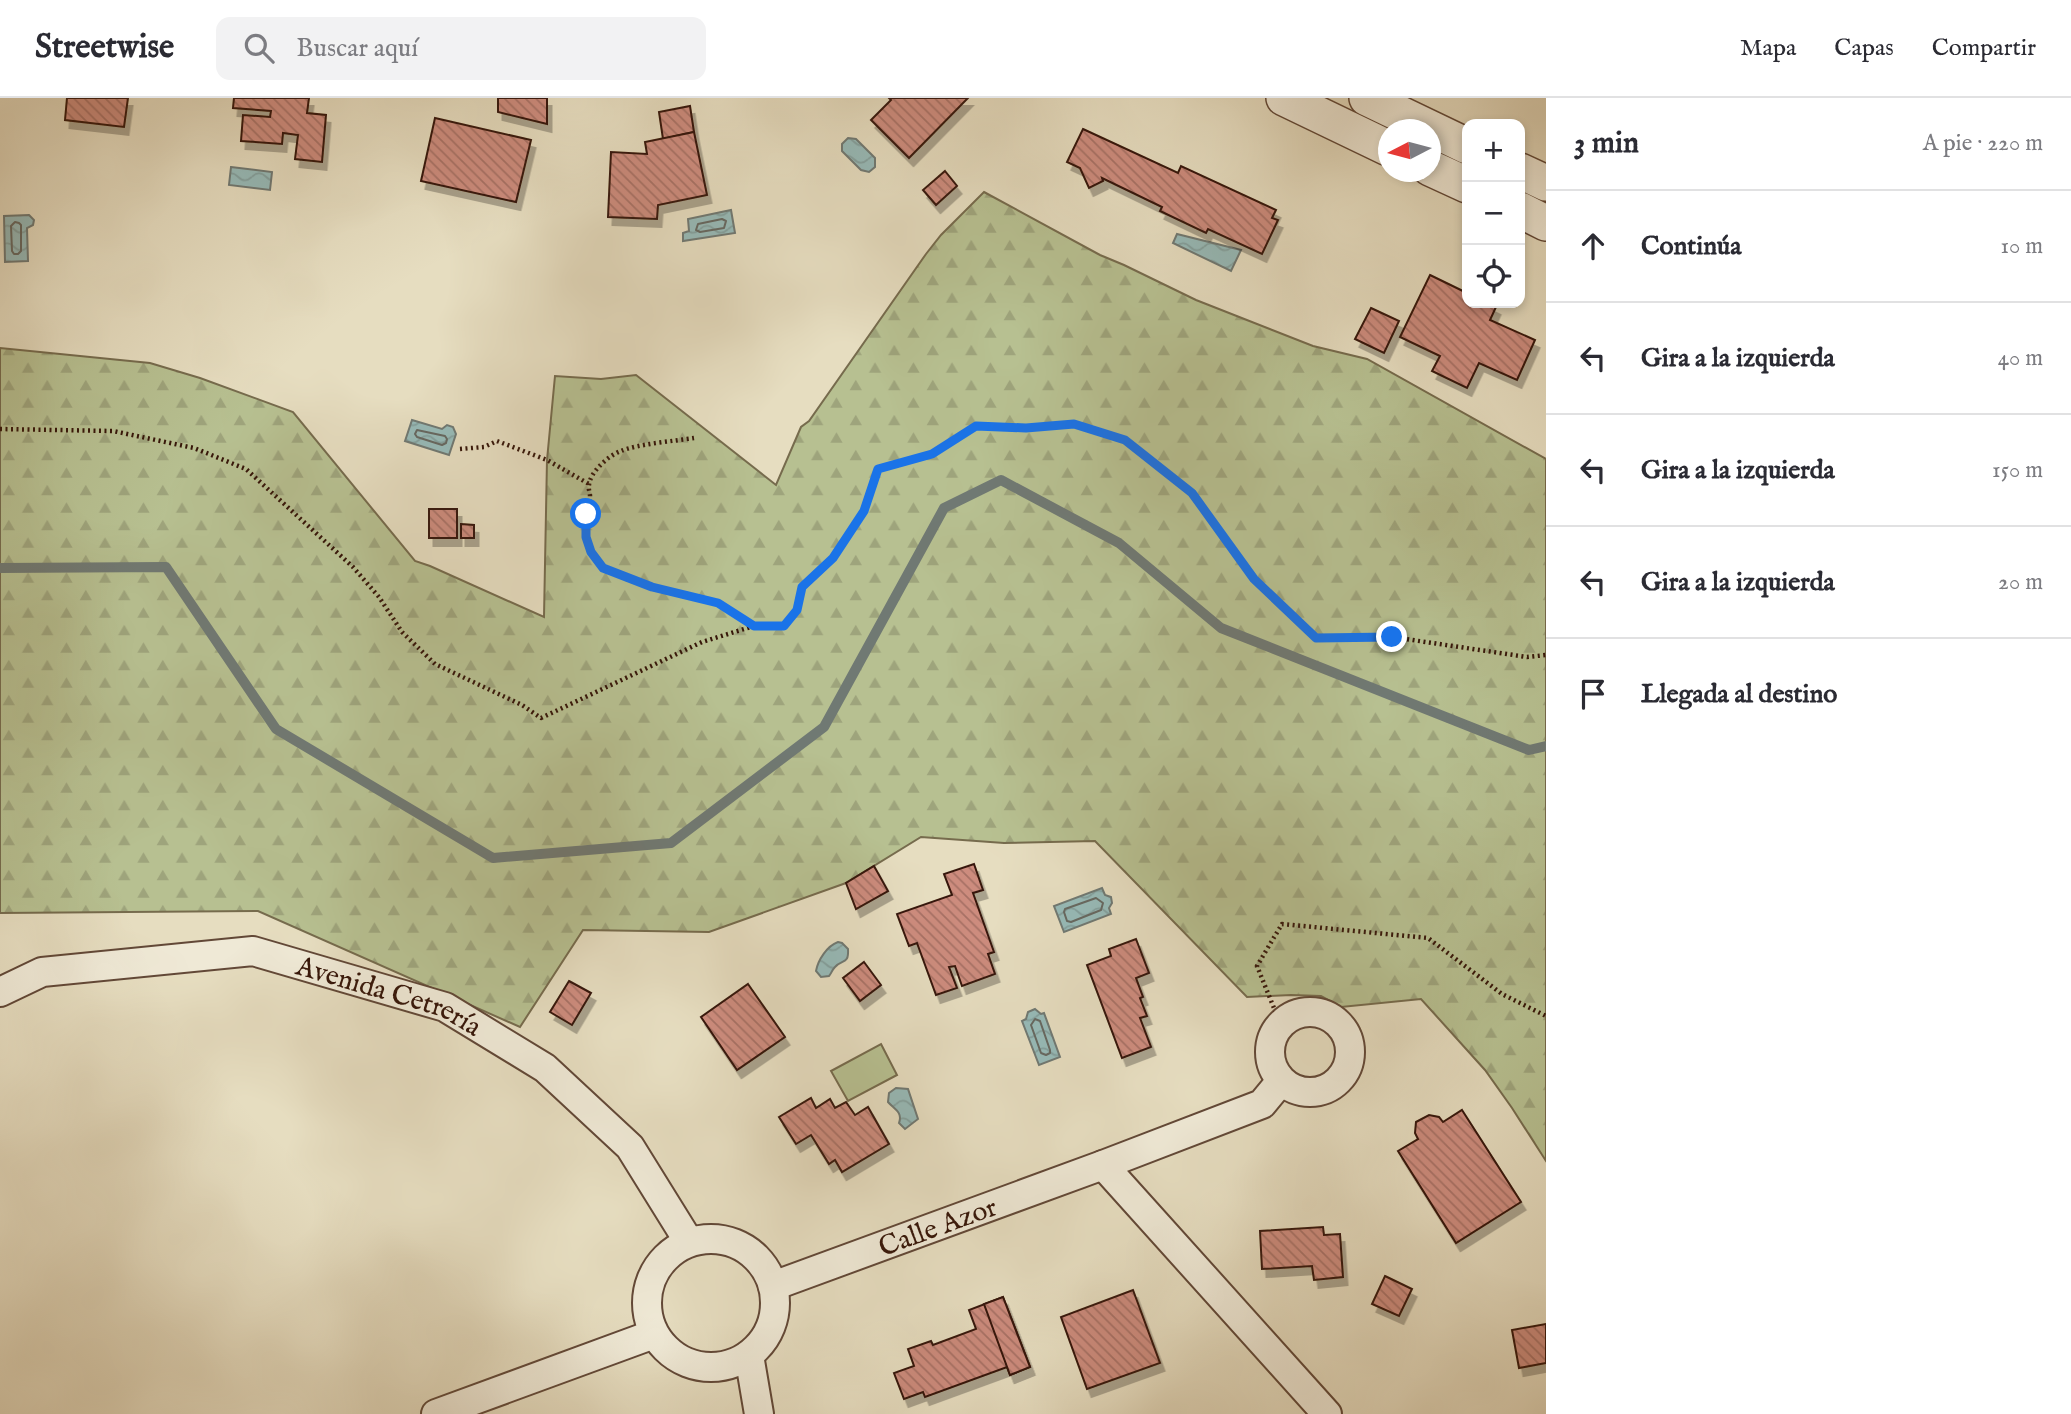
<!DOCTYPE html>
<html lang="es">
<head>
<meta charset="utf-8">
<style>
	:root { --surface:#fff; --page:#f2f2f3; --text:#2b2b33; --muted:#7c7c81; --line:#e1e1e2 }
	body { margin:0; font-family:"IM FELL English",serif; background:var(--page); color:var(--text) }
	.controls { position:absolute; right:21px; top:21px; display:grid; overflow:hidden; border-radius:14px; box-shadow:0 4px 10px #0003 }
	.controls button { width:63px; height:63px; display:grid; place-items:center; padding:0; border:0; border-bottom:2px solid var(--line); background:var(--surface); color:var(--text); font:35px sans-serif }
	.compass { position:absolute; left:1378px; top:21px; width:63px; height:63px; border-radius:50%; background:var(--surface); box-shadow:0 4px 10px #0003; rotate:264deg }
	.stop { position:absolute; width:21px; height:21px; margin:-16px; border:5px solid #1a73e8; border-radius:50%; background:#fff }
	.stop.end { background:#1a73e8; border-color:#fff; box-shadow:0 2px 7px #0008 }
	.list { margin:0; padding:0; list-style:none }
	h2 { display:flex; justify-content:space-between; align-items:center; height:91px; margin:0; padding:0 28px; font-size:30px }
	h2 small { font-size:23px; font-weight:400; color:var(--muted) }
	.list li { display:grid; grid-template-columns:46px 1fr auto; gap:21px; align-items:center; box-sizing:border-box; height:112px; padding:0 28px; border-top:2px solid var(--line) }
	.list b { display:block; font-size:26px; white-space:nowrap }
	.list em { font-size:23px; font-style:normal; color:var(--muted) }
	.icon { flex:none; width:38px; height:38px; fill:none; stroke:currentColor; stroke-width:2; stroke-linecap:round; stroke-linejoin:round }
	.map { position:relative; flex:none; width:1546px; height:1316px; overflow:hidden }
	header { display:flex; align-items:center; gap:42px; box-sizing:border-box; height:98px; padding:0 35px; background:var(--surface); border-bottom:2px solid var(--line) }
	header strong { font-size:33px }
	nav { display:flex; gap:38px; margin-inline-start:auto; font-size:24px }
	.search { width:490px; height:63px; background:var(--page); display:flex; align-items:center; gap:18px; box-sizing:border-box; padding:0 24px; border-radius:14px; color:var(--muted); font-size:26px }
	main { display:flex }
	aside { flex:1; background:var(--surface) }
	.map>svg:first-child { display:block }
	.forest { fill:url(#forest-firs); stroke:#766b4d; stroke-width:2 }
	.pitch { fill:#b7c091; stroke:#766b4d; stroke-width:2 }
	.water { fill:url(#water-waves); stroke:#707973; stroke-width:2 }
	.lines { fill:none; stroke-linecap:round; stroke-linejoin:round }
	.shore { stroke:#666861; stroke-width:2 }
	.stream { stroke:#707973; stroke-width:10 }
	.building { fill:url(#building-back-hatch); stroke:#361609; stroke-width:2; filter:url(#shadow) }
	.minor-casing { stroke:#624837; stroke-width:32 }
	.tertiary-casing { stroke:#624837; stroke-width:38 }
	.path { stroke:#361609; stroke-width:4.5; stroke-dasharray:2 3.5; stroke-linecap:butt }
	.minor { stroke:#efe9d6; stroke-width:28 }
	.tertiary { stroke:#efe9d6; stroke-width:35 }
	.route { stroke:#1a73e8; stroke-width:9 }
	.labels { text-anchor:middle; stroke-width:6; stroke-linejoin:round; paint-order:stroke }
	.street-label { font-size:28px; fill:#361609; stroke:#efe9d6 }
</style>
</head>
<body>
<header>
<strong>Streetwise</strong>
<div class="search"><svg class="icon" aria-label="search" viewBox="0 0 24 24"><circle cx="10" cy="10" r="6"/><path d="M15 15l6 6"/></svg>Buscar aquí</div>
<nav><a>Mapa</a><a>Capas</a><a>Compartir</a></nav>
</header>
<main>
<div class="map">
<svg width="1546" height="1316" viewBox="0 0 1546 1316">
	<defs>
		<pattern id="forest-firs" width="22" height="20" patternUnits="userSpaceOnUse" patternTransform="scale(1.75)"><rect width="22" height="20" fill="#b7c091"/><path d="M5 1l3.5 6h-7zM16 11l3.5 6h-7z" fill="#9ea47c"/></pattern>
		<pattern id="water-waves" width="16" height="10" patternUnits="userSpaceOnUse" patternTransform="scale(1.75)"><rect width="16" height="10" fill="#97bbb9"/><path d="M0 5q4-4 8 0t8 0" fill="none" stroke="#83a09e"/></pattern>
		<pattern id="building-back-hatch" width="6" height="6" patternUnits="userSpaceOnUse" patternTransform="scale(1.75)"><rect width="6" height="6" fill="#cd8c7e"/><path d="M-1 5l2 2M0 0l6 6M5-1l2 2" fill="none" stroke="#a77165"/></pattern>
		<filter id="shadow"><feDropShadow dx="4.5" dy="8" stdDeviation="0" flood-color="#0004"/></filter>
	</defs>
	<rect width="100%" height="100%" fill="#e6ddc0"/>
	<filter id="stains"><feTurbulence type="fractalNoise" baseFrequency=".00286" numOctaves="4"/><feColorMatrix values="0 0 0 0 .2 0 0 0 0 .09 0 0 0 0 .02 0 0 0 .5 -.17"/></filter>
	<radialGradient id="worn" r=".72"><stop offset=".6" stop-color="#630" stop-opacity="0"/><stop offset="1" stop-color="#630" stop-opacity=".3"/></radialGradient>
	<path class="forest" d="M984 94 1100 157 1124 167 1196 202 1313 248 1367 261 1546 361V1063L1512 1010 1485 972 1421 901 1341 909 1321 898 1291 897 1247 899 1095 743 1004 745 921 739 846 785 709 834 583 832 520 929 258 813 0 815V250L150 265 200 280 293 314 415 463 430 468 544 519 547 362 555 278 601 281 636 277 776 387 801 329 809 323 926 156 941 137Z"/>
	<path class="pitch" d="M881 946 897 977 848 1003 831 973Z"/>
	<g class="water">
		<path d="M848 40 856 41 875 60V69L869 74 861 72 842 53V46Z"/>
		<path d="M231 69 272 74 270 92 229 87Z"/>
		<path d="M731 112 735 135 683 143V135L689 133 688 121Z"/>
		<path d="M29 117 34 122 33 127 27 130 28 163 5 164 4 118Z"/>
		<path d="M1177 136 1241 152 1231 173 1173 145Z"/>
		<path d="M412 322 442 331 447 327 453 329 456 336 449 357 405 343Z"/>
		<path d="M1102 790 1105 797 1111 799 1112 805 1109 810 1111 816 1064 834 1054 808Z"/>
		<path d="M838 844 842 845 848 851C849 867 842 861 835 869 832 872 831 876 829 878L821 879 816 873C818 862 827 848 838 844Z"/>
		<path d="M1035 911 1041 916 1044 915 1060 959 1039 967 1022 923 1026 921 1028 914Z"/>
		<path d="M896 990 908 991 918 1021 905 1031 899 1025C903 1014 894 1011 888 1004L889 995Z"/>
	</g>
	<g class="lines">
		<g class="shore">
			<path d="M722 121 726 123 724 130 700 134 696 132 698 126Z"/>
			<path d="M15 124 19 125 21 127V153L18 156H14L12 153 11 128Z"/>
			<path d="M417 332 445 338 447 341 446 345 442 347 417 339 415 336Z"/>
			<path d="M1096 800 1103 805 1101 812 1071 824 1067 823 1064 814 1065 811Z"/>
			<path d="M1035 921 1040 923 1050 952V955L1046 957 1041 955 1031 927Z"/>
		</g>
		<path class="stream" d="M0 470 166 469 276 631 493 760 671 745 824 629 944 410 1001 382 1119 445 1221 530 1529 652 1546 648"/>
	</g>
	<g class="building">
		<path d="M67 0H128L124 29 65 22Z"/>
		<path d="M234 0H309L307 15 326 17 322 64 295 61 298 37 283 35 282 46 241 43 243 17 270 19 271 13 233 10Z"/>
		<path d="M498 0H547V26L498 14Z"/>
		<path d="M889 0H968L909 60 871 22 891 2Z"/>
		<path d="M690 8 694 34 663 41 659 14Z"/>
		<path d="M435 20 531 42 516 104 421 83Z"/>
		<path d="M1083 31 1178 75 1181 68 1276 112 1272 120 1278 122 1262 156 1208 131 1206 135 1160 113 1162 109 1102 80 1103 83 1089 90 1080 70 1067 64Z"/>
		<path d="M694 34 707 97 658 107 657 121 608 119 611 54 647 56 645 44Z"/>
		<path d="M945 73 957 88 936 107 923 92Z"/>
		<path d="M1430 177 1467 195V205H1488L1496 209 1490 222 1535 242 1517 282 1479 265 1467 290 1432 273 1440 258 1400 239Z"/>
		<path d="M1371 210 1399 223 1384 255 1355 241Z"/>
		<rect x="429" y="411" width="28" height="29"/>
		<path d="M461 426 474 427V440H461Z"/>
		<path d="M974 766 983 792 973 795 994 854 988 856 995 876 962 888 955 868 949 869 957 890 936 897 917 845 909 848 897 816 952 797 944 776Z"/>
		<path d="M874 768 888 793 856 811 846 785Z"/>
		<path d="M1136 841 1149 875 1136 880 1143 899 1140 900 1147 918 1140 920 1151 949 1122 960 1087 867 1111 858 1109 851Z"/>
		<path d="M864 864 881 887 860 903 843 880Z"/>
		<path d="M569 883 591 895 572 927 550 914Z"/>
		<path d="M748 886 785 939 737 972 701 919Z"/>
		<path d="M811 1000 816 1010 830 1001 835 1010 846 1004 855 1017 868 1009 889 1046 842 1074 835 1062 829 1066 811 1037 796 1046 779 1019Z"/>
		<path d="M1462 1012 1521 1104 1456 1145 1398 1053 1418 1041 1415 1035 1416 1024 1429 1017 1439 1019 1443 1024Z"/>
		<path d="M1323 1129 1324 1137 1340 1136 1343 1179 1314 1182 1312 1168 1262 1171 1260 1133Z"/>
		<path d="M1385 1178 1412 1191 1399 1218 1372 1206Z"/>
		<path d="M1133 1192 1160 1265 1087 1291 1061 1219Z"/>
		<path d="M1003 1199 1030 1269 1010 1277 1007 1269 925 1299 923 1294 904 1301 894 1275 914 1268 908 1251 931 1243 933 1247 976 1231 969 1212Z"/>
		<path d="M1003 1199 1030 1269 1010 1277 984 1206Z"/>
		<path d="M1546 1226V1265L1519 1270 1512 1232Z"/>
	</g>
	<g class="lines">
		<defs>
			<g id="minor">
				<path id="s1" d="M0 894 42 874 253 853 445 909 545 970 630 1049 689 1144"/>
				<circle cx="1310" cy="954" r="40"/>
				<path d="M1103 1067 1327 1316"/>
				<circle cx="711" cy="1205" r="64"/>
				<path id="s2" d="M773 1188 1103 1067 1262 1006 1281 983"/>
				<path d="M749 1257 759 1316"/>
				<path d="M436 1316 654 1236"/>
			</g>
			<g id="tertiary">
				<path d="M1284 0 1388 50"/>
				<path d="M1367 0 1467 48"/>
				<path d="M1430 70 1467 87"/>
				<path d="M1520 73 1546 85"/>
				<path d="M1520 112 1546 125"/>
			</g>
		</defs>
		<use href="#minor" class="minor-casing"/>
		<use href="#tertiary" class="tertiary-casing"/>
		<g class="path">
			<path d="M0 331 113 333 194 350 246 371 353 469 379 499 402 534 435 566 522 607 541 620 702 544 754 528H784L797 512 802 489 833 460 864 413 878 371 932 356 976 328 1026 330 1074 326 1125 342 1192 395 1254 481 1316 540 1392 539 1527 559 1546 557"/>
			<path d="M694 340C675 343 637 346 621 353 609 357 590 374 589 387 588 391 590 394 590 398 590 412 583 425 586 440 595 491 679 489 717 505 730 510 742 520 753 527"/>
			<path d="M460 351 484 349 497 343 547 362 589 386"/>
			<path d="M1280 925 1257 868 1282 826 1428 840 1502 896 1546 918"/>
		</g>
		<use href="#minor" class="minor"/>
		<use href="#tertiary" class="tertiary"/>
	</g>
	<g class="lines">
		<path class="route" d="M586 416V439L591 454 603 470 652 489 718 505 754 528H784L797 512 802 489 833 460 864 413 878 371 932 356 976 328 1026 330 1074 326 1125 342 1192 395 1254 481 1316 540 1392 539"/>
	</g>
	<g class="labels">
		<g class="street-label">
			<text dy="10" stroke="none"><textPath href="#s1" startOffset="402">Avenida Cetrería</textPath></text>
			<text dy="10" stroke="none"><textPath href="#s2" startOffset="175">Calle Azor</textPath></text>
		</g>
	</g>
	<rect width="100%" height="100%" filter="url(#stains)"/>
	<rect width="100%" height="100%" fill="url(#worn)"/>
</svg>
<div class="controls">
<button>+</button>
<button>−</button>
<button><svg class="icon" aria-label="locate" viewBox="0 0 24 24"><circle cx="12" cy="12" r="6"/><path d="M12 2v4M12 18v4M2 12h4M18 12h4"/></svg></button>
</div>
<svg class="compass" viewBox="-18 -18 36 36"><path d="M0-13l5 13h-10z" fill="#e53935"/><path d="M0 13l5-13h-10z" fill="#7c7c81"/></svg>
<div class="stop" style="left:586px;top:416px"></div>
<div class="stop end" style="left:1392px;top:539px"></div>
</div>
<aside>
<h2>3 min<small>A pie · 220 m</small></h2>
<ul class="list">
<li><svg class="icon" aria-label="ahead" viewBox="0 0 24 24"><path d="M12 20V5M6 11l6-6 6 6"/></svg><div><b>Continúa</b></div><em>10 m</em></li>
<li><svg class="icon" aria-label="left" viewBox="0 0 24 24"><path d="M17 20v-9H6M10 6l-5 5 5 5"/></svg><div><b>Gira a la izquierda</b></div><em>40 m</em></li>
<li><svg class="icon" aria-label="left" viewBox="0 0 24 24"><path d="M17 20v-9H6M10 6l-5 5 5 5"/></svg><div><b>Gira a la izquierda</b></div><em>150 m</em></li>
<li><svg class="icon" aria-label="left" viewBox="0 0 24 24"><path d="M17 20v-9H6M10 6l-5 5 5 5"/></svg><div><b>Gira a la izquierda</b></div><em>20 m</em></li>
<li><svg class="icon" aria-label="arrive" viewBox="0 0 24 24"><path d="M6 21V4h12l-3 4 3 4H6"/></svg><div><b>Llegada al destino</b></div></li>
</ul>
</aside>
</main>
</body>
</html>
